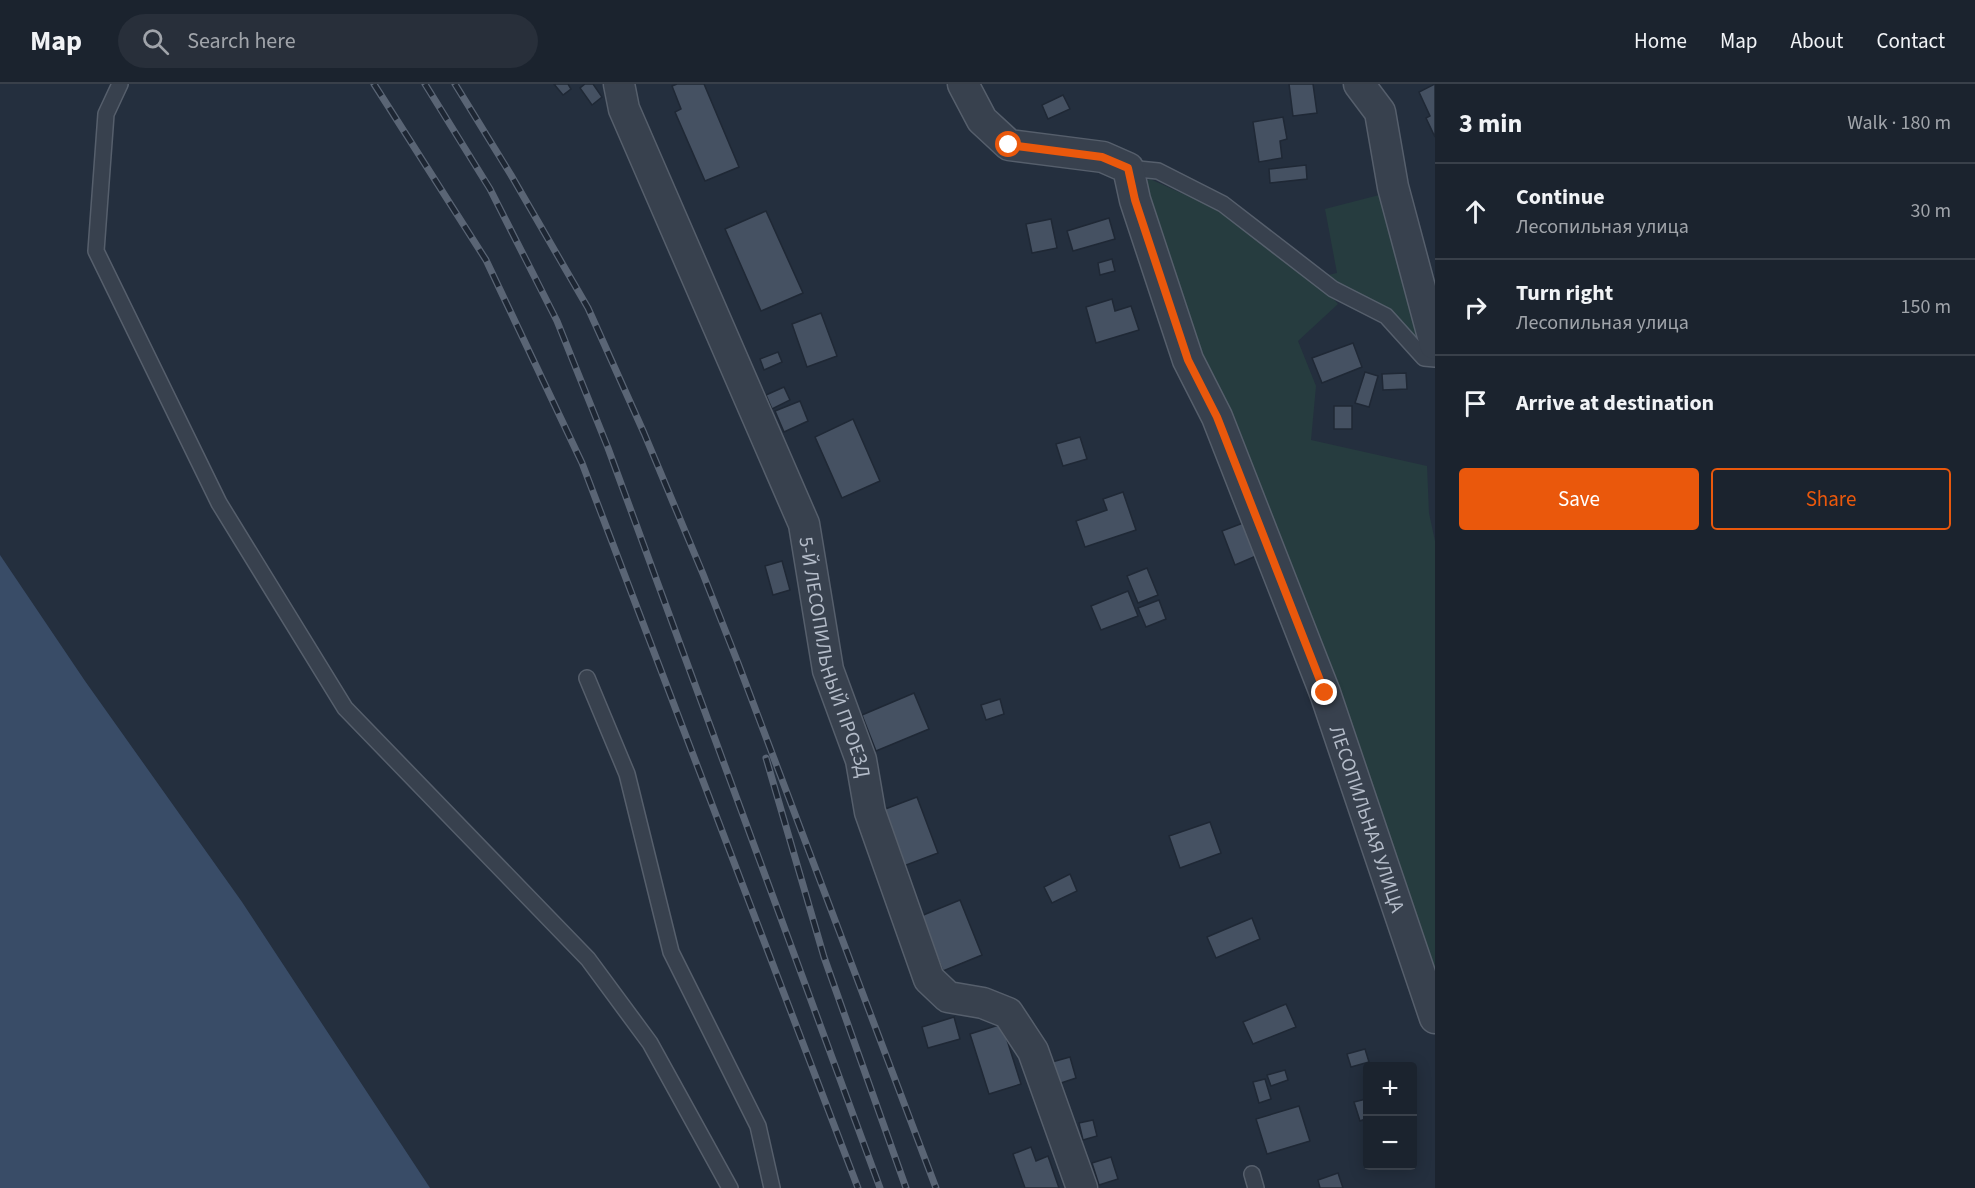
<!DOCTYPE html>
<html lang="en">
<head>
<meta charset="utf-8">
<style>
	:root { --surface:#1b232e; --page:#282f3a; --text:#f1f3f6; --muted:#a0a4aa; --line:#39404a; --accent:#ea580c }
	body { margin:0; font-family:"Source Sans 3",sans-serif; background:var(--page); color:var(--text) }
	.controls { position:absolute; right:18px; bottom:18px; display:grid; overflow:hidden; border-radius:6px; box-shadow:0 3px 15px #0003 }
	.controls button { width:54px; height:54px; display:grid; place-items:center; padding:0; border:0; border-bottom:2px solid var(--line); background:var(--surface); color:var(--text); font:30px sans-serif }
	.stop { position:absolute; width:18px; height:18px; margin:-14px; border:4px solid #ea580c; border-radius:50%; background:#fff }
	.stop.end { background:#ea580c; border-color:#fff; box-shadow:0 2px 6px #0008 }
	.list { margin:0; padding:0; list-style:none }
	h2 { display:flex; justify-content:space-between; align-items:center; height:78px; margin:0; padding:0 24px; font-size:26px }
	h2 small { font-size:20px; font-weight:400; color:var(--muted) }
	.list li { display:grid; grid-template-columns:39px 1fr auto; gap:18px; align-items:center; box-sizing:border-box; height:96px; padding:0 24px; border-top:2px solid var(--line) }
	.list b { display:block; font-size:22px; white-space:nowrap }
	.list p { margin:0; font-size:20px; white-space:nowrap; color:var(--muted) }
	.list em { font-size:20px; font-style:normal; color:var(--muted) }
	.actions { display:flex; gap:12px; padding:18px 24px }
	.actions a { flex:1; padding:14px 0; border:2px solid var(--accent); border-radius:6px; text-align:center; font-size:21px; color:var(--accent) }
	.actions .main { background:var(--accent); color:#fff }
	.icon { flex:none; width:33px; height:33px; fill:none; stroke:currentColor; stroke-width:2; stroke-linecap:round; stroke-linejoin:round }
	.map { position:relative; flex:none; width:1435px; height:1104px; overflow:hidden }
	header { display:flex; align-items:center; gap:36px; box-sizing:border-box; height:84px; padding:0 30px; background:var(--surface); border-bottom:2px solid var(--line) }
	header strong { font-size:28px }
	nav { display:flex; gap:33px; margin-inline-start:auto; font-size:21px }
	.search { width:420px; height:54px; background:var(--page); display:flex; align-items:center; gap:15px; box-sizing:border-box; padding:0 21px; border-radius:33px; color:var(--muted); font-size:22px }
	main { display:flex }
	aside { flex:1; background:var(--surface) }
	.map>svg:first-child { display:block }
	.green { fill:#263c3f }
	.water { fill:#394c67 }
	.building { fill:#455162; stroke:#1f2835; stroke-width:1.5 }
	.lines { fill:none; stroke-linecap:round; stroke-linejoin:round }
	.service-casing { stroke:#565f6c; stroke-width:18 }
	.minor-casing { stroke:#565f6c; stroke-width:33 }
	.service { stroke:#38414e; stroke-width:15 }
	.minor { stroke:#38414e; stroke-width:30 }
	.rail-casing { stroke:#5a6575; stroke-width:7 }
	.rail { stroke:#1d2633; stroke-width:4.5; stroke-dasharray:14; stroke-linecap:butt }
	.route { stroke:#ea580c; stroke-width:8 }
	.labels { text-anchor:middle; stroke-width:4.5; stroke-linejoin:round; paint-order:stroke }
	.street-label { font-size:20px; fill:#b4bcc9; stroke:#1d2633 }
</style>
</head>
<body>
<header>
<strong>Map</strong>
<div class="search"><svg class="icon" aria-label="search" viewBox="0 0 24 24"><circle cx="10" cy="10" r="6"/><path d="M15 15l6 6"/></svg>Search here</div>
<nav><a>Home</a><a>Map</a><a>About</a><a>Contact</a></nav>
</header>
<main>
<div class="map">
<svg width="1435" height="1104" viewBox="0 0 1435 1104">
	<rect width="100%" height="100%" fill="#242f3e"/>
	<g class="green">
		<path d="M1150 95 1219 126 1327 208 1338 220 1298 257 1316 302 1311 356 1427 382 1429 429 1435 457V916L1193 271 1140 101Z"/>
		<path d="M1387 109 1423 260 1335 199 1328 191 1337 189 1325 125Z"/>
	</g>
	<path class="water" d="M0 471 85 597 242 818 430 1104H0Z"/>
	<g class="building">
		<path d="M554 0H568L571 5 563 11Z"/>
		<path d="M585 0H593L602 13 592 21 580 4Z"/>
		<path d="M677 0H704L739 83 705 97 675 28 681 25 672 2Z"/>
		<path d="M1289 0H1313L1317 29 1293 32Z"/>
		<path d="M1435 0V53L1426 34 1430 32 1419 8Z"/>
		<path d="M1063 11 1070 25 1048 35 1042 21Z"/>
		<path d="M1283 33 1287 55 1280 57 1282 74 1259 78 1253 38Z"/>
		<path d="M1306 81 1307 95 1270 99 1269 85Z"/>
		<path d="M766 127 803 209 761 227 725 145Z"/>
		<path d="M1109 134 1115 155 1073 167 1067 147Z"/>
		<path d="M1051 135 1057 164 1032 169 1026 140Z"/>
		<path d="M1112 175 1115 187 1100 191 1098 179Z"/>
		<path d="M1112 215 1115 227 1131 222 1139 246 1096 259 1086 223Z"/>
		<path d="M821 229 837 272 807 283 792 240Z"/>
		<path d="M1353 259 1362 283 1322 299 1312 274Z"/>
		<path d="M778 268 782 278 764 286 760 275Z"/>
		<path d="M1365 288 1378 292 1369 323 1355 319Z"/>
		<path d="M1406 289 1407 305 1383 306 1382 290Z"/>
		<path d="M784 303 790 316 772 325 766 311Z"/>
		<path d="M800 317 808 337 784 348 775 327Z"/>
		<rect x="1334" y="322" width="18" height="23"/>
		<path d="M853 335 880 397 842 414 815 353Z"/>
		<path d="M1080 353 1087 375 1063 382 1056 360Z"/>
		<path d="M1123 408 1136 446 1085 463 1076 437 1107 426 1103 415Z"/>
		<path d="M1243 439 1256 472 1235 481 1222 447Z"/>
		<path d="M782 477 790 506 773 511 765 482Z"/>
		<path d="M1147 484 1158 511 1138 519 1127 492Z"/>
		<path d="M1128 507 1138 532 1101 546 1091 522Z"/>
		<path d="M1159 516 1166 535 1146 543 1138 524Z"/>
		<path d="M914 609 929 645 876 667 862 631Z"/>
		<path d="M1000 615 1004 630 986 636 981 621Z"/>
		<path d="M917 713 938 769 901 783 880 727Z"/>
		<path d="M1210 738 1221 769 1180 784 1169 752Z"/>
		<path d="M1070 790 1077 807 1052 819 1044 803Z"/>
		<path d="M960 816 982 871 943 887 921 832Z"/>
		<path d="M1252 834 1260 855 1216 874 1207 853Z"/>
		<path d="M1286 920 1296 943 1253 960 1243 938Z"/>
		<path d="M954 933 960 955 928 964 922 943Z"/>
		<path d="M1002 940 1021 1000 989 1010 970 950Z"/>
		<path d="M1365 965 1369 978 1351 983 1347 970Z"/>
		<path d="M1070 973 1076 994 1058 1000 1052 978Z"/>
		<path d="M1285 986 1288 996 1271 1002 1267 991Z"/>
		<path d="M1265 995 1271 1015 1259 1019 1253 998Z"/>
		<path d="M1366 1015 1368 1034 1360 1037 1354 1018Z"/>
		<path d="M1299 1022 1310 1057 1267 1070 1256 1035Z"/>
		<path d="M1093 1036 1097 1052 1083 1056 1079 1039Z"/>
		<path d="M1031 1063 1036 1077 1048 1072 1059 1104H1025L1013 1070Z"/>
		<path d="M1111 1073 1118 1095 1099 1101 1092 1079Z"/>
		<path d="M1338 1089 1343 1104H1320L1318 1096Z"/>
	</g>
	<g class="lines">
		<defs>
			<g id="service">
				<path d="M120 0 106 30 96 167 219 419 345 624 588 875 650 959 730 1104"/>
				<path d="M1128 84 1158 87 1223 120 1333 205 1386 232 1424 274 1435 275"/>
				<path d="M587 594 627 690 671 868 758 1042 772 1104"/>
				<path d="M1252 1090 1256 1104"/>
			</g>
			<g id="minor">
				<path id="s1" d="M619 0 624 25 804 440 828 586 861 676 870 728 929 895 948 913 983 919 1008 929 1033 967 1082 1104"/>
				<path id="s2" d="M963 0 982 36 1009 61 1103 73 1128 84 1135 116 1188 276 1217 333 1325 609 1435 934"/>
				<path d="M1359 0 1380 28 1393 103 1435 260"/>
			</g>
		</defs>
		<use href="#service" class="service-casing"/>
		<use href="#minor" class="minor-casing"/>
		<use href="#service" class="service"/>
		<use href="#minor" class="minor"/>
		<defs>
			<g id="rail">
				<path d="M374 0 486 176 582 379 858 1104"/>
				<path d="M425 0 490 105 557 237 608 364 880 1104"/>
				<path d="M455 0 511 91 588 224 644 349 703 490 738 579 936 1104"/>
				<path d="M766 674 824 873 906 1104"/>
			</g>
		</defs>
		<use href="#rail" class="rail-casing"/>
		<use href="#rail" class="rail"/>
	</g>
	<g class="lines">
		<path class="route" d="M1009 61 1102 73 1128 84 1135 116 1188 276 1217 333 1325 609"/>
	</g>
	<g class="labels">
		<g class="street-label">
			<text dy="7" stroke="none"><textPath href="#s1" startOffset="615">5-Й ЛЕСОПИЛЬНЫЙ ПРОЕЗД</textPath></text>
			<text dy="7" stroke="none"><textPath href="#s2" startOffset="894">ЛЕСОПИЛЬНАЯ УЛИЦА</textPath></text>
		</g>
	</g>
</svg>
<div class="controls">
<button>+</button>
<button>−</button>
</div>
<div class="stop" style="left:1009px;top:61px"></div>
<div class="stop end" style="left:1325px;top:609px"></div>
</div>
<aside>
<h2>3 min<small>Walk · 180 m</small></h2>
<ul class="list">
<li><svg class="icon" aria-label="ahead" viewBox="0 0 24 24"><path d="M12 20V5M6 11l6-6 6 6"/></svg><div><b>Continue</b><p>Лесопильная улица</p></div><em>30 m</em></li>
<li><svg class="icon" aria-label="right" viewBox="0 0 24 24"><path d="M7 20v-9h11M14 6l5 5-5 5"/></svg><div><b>Turn right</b><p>Лесопильная улица</p></div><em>150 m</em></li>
<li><svg class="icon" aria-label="arrive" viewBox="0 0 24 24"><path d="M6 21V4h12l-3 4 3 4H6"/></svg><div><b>Arrive at destination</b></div></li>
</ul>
<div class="actions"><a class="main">Save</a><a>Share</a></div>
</aside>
</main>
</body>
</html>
